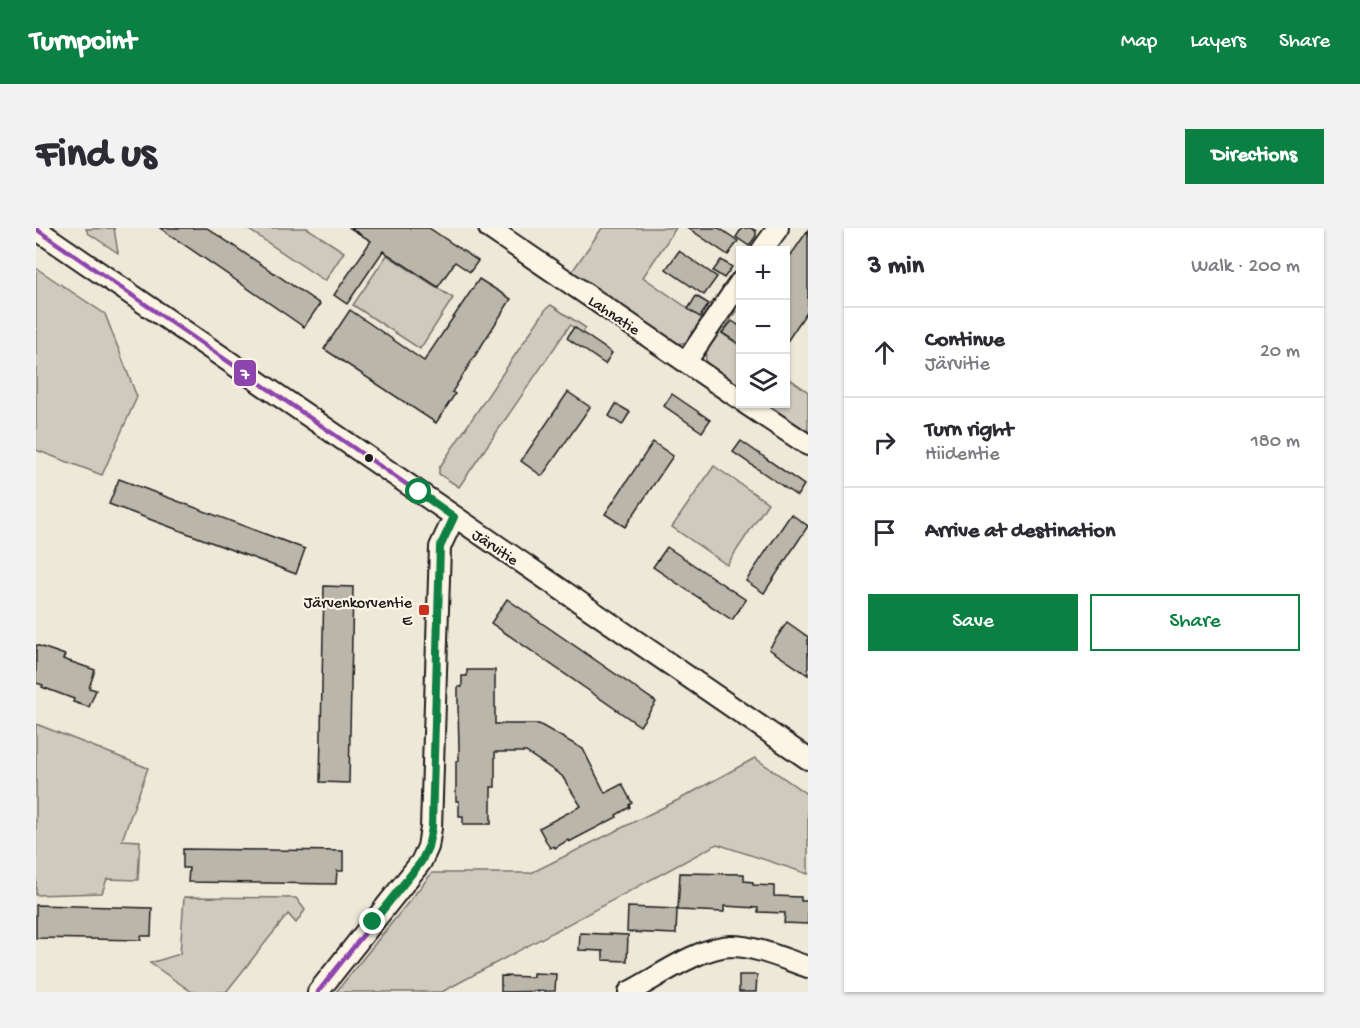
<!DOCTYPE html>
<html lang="en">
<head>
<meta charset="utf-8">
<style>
	:root { --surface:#fff; --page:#f2f2f3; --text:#2b2b33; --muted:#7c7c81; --line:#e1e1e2; --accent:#0b8043 }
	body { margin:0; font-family:"Gochi Hand",sans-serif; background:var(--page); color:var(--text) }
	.controls { position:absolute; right:18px; top:18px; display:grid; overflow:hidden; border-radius:0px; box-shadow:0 2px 4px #0004 }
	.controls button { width:54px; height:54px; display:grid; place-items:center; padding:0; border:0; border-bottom:2px solid var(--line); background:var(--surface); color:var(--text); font:30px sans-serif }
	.stop { position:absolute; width:18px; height:18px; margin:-14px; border:4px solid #0b8043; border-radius:50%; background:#fff }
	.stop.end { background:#0b8043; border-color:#fff; box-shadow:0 2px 6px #0008 }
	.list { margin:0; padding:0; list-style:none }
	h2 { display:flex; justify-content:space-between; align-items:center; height:78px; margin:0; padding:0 24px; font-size:26px }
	h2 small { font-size:20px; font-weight:400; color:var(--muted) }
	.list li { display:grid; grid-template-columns:39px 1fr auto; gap:18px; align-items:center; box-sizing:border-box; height:90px; padding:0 24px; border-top:2px solid var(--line) }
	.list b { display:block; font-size:22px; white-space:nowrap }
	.list p { margin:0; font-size:20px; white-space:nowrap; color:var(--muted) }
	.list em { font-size:20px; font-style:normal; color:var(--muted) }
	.actions { display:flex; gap:12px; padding:18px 24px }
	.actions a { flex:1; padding:14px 0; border:2px solid var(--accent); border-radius:0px; text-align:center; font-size:21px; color:var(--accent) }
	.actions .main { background:var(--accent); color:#fff }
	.icon { flex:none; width:33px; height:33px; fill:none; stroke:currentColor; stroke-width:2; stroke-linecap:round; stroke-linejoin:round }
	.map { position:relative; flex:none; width:772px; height:764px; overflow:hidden; border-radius:0px }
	header { display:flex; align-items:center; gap:36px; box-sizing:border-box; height:84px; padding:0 30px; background:var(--accent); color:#fff }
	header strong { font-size:28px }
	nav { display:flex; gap:33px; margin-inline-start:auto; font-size:21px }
	.intro { display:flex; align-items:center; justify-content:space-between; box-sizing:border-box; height:144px; padding:0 36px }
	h1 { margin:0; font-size:42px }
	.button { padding:15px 27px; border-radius:0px; background:var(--accent); color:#fff; font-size:21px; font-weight:700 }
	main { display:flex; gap:36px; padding:0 36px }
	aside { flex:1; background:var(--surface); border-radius:0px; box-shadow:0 2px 4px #0004 }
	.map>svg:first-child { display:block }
	.green { fill:#cfcabd; stroke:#76736c; stroke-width:1.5 }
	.building { fill:#bab6aa; stroke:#1c1c1c; stroke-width:1.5 }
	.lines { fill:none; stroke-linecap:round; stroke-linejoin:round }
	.minor-casing { stroke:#1c1c1c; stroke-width:24 }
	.minor { stroke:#fcf5e5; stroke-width:20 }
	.bus-1-casing { stroke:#fcf5e5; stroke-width:9 }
	.bus-1 { stroke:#8e44ad; stroke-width:4.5 }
	.route { stroke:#0b8043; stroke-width:8 }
	.bus-dot { fill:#1c1c1c; stroke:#fcf5e5; stroke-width:2 }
	.poi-dot { fill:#c8321e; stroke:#fcf5e5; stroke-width:2 }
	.labels { text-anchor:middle; stroke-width:4.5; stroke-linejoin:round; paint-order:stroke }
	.street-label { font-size:16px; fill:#1c1c1c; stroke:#fcf5e5 }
	.poi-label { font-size:16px; fill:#1c1c1c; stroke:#fcf5e5; text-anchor:end }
	.line-badge { stroke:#fcf5e5; stroke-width:2 }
	.badge-label { font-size:16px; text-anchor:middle; font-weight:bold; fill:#fff }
</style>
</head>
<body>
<header>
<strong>Turnpoint</strong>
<nav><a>Map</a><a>Layers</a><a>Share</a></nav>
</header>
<div class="intro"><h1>Find us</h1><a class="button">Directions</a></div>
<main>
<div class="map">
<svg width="772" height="764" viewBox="0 0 772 764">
	<rect width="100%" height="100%" fill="#eee8d9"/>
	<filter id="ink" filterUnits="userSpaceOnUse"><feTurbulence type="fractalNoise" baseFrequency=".0167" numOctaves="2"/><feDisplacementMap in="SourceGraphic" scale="12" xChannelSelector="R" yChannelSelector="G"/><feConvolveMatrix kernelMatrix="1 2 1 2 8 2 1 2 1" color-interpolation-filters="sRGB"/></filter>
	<g filter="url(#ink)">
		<g class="green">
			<path d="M78 0 82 25 52 5 50 1Z"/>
			<path d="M210 0H271L308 24 289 53Z"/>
			<path d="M566 0H640L607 49 666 90 680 70 682 72 653 114 640 116 535 45Z"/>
			<path d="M351 27 417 70 384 121 317 77Z"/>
			<path d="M0 40 69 86 101 169 66 247 0 222Z"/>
			<path d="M515 77 550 100 546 105 534 97 423 259 403 246V240L510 81Z"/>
			<path d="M696 81 700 83 686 105 704 118V161C695 155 681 148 673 139 660 125 688 94 696 81Z"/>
			<path d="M750 148 772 164V208L725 176H750Z"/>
			<path d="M678 238 732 275 691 337 636 299Z"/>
			<path d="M0 496 112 540 86 612 104 613 102 652 71 651 66 665 0 667Z"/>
			<path d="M719 530 772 567V646L681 616 406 764H300L396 645H495L646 570Z"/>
			<path d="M148 669 260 670 269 682 260 695 252 686 190 764H156L114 735 144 726Z"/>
		</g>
		<g class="building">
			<path d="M124 0H171L284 76 268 99Z"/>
			<path d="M314 0H393L442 33 434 44 419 34 402 59 347 23 311 76 298 67 335 13Z"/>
			<path d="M652 0H683L702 13 692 27Z"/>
			<path d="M706 0H715L720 3V8L713 18 700 9Z"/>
			<path d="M772 2V82L750 115V24L755 27Z"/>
			<path d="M643 23 681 49 668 67 630 41Z"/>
			<path d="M685 32 696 39 688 50 677 43Z"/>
			<path d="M443 51 475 71 416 164 419 166 400 195 288 121 314 82 388 133Z"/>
			<path d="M660 68 673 76 664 89 652 81Z"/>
			<path d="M696 93 705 99V117L686 105Z"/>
			<path d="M538 99 576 125 569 136 531 110Z"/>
			<path d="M532 164 554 179 506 248 485 233Z"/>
			<path d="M636 166 674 192 666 204 628 178Z"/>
			<path d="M580 176 594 184 586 197 573 188Z"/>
			<path d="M705 213 768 257 761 268 697 224Z"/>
			<path d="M617 214 637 228 589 299 569 286Z"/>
			<path d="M83 251 269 321 260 346 73 276Z"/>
			<path d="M755 286 772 298 728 365 710 353Z"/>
			<path d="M631 319 710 372 696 392 617 339Z"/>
			<path d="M288 358 317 359 313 555 284 554Z"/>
			<path d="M471 371 620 474 604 498 455 395Z"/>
			<path d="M751 394 772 409V447L733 421Z"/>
			<path d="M0 417 29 427 27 431 59 442 53 460 60 462 53 479 37 474 38 471 6 459 7 457 0 455Z"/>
			<path d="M431 442H459V496H503L547 521 569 565 586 556 596 575 593 577 594 579 580 587 581 589 533 614 532 612 519 620 518 618 514 620 503 600 545 578 526 548 490 524H459V559H455V596H427V588H423V573H420V533H423V520L422 478V459H426V448H431Z"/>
			<path d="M147 621 307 623V643H301L300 656 152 654 153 640H147Z"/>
			<path d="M644 645 708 646V653L717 654V657L738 658V668L765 669V673H772V696L748 695 749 685 722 684V680L688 678V684L642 682Z"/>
			<path d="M0 677 116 680 115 708H105V712L0 710Z"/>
			<path d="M592 679 641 681 640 706 591 704Z"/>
			<path d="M544 705 592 707 591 733 567 732V723L543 722Z"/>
			<path d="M497 745 520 746 519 763 465 764V748L497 749Z"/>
			<path d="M703 747H721L720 764H703Z"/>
		</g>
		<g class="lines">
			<defs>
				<g id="minor">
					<path d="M453 0 704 171"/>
					<path d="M0 1 772 531"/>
					<path d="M726 22 742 0"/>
					<path d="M650 134 704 54"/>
					<path d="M710 176 772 217"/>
					<path d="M282 764 385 634 392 619 395 600 404 319 418 289"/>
					<path d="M593 764C622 749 663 719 695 718 720 718 748 731 772 739"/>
				</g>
			</defs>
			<use href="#minor" class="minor-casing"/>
			<use href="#minor" class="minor"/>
			<defs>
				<g id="bus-1">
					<path d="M0 1 418 289"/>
					<path d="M282 764 385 634 392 619 395 600 404 319 418 289"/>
				</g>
			</defs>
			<use href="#bus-1" class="bus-1-casing"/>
			<use href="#bus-1" class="bus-1"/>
		</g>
	</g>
	<g class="lines" filter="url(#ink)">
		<path class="route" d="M337 694 385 634 392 619 396 600 404 319 418 289 383 264"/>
	</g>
	<circle class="bus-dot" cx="333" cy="230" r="5"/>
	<rect class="poi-dot" x="382" y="376" width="12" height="12" rx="3"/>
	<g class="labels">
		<g class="street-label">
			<text transform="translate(579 86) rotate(34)" y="6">Lahnatie</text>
			<text transform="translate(460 318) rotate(34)" y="6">Järvitie</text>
		</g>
		<g class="poi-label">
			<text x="376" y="379">Järvenkorventie<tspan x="376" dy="18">E</tspan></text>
		</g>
	</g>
	<rect class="line-badge" x="197" y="131" width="24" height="28" rx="6" fill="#8e44ad"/>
	<g class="badge-label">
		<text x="209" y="151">7</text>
	</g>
</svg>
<div class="controls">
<button>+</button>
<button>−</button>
<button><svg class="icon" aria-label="layers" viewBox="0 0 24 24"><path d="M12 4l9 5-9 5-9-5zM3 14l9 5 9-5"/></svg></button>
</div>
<div class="stop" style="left:383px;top:264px"></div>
<div class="stop end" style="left:337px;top:694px"></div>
</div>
<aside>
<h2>3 min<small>Walk · 200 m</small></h2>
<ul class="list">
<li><svg class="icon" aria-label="ahead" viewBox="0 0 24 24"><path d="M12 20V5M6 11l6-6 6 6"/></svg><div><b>Continue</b><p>Järvitie</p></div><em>20 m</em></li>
<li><svg class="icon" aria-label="right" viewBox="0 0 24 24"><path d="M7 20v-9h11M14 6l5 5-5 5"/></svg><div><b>Turn right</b><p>Hiidentie</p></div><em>180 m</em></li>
<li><svg class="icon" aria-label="arrive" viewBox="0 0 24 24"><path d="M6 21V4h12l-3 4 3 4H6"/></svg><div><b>Arrive at destination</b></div></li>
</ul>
<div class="actions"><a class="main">Save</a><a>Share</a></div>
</aside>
</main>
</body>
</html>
